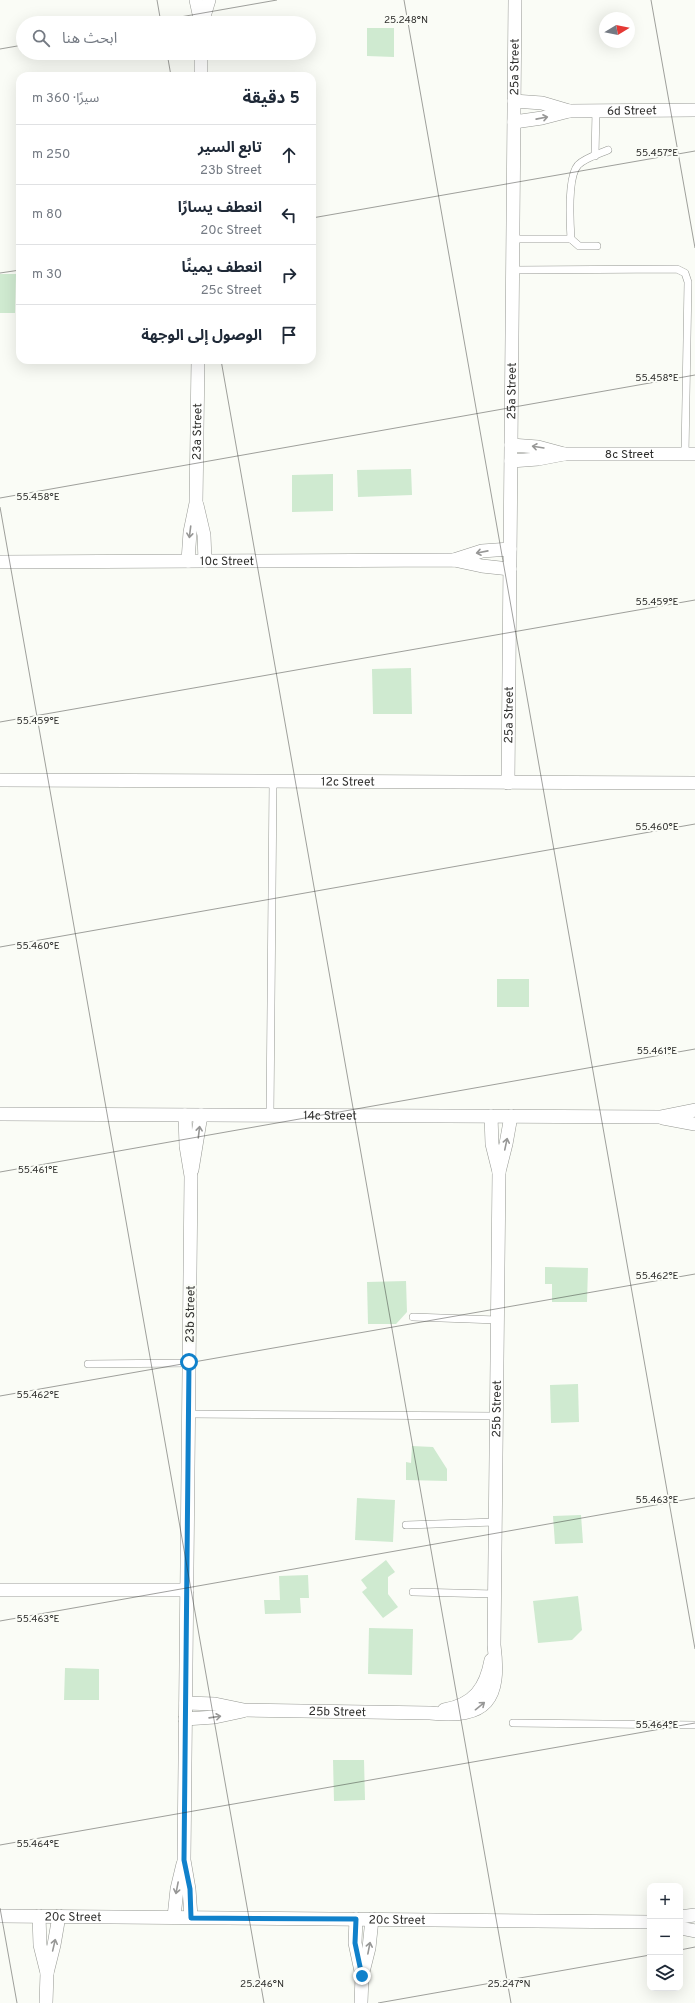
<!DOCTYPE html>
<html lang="ar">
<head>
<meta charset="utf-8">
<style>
	:root { --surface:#fff; --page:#f6f6f7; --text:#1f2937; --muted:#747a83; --line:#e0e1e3 }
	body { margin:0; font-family:Overpass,"Noto Sans Arabic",sans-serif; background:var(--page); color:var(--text); direction:rtl }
	.controls { position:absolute; right:12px; bottom:12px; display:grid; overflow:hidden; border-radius:8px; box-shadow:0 4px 16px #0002 }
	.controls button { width:36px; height:36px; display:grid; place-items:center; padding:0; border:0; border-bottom:1px solid var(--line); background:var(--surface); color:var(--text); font:20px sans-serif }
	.compass { position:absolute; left:599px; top:12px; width:36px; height:36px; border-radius:50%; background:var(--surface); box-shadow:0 4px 16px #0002; rotate:80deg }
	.stop { position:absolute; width:12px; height:12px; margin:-9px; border:3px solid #1081cb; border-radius:50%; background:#fff }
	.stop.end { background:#1081cb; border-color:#fff; box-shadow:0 1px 4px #0008 }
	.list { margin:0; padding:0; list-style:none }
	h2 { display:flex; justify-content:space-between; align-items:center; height:52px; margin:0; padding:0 16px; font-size:17px }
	h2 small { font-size:13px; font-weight:400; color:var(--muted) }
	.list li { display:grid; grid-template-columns:26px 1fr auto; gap:12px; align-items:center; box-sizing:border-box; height:60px; padding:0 16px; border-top:1px solid var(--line) }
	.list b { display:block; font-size:15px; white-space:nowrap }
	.list p { margin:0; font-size:13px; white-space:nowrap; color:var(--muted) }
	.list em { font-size:13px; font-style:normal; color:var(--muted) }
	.icon { flex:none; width:22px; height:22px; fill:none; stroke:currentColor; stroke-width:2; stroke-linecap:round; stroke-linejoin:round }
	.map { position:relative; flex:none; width:695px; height:2003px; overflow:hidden; direction:ltr }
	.search { position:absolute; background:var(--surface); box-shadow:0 4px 16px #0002; left:16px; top:16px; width:300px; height:44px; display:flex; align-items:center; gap:10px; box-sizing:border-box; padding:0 14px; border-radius:22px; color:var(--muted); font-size:15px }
	.panel { position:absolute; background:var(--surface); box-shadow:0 4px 16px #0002; left:16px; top:72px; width:300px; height:292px; border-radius:12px; direction:rtl }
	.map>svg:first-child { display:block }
	.building { fill:#cfead0 }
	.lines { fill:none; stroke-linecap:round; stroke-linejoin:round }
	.service-casing { stroke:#969893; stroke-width:8 }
	.minor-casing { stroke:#969893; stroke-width:14 }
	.service { stroke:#fff; stroke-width:7 }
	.minor { stroke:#fff; stroke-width:13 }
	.oneway { stroke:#979796 }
	.route { stroke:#1081cb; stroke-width:5 }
	.ticks { fill:none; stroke:#2f2f2d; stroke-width:1; stroke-opacity:0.45 }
	.labels { text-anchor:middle; stroke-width:4; stroke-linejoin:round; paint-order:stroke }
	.street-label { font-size:12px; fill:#2f2f2d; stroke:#fafcf6 }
	.ticks-label { font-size:10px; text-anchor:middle; fill:#2f2f2d; stroke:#fafcf6; stroke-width:4; stroke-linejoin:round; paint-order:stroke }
</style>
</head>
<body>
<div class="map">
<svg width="695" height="2003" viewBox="0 0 695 2003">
	<rect width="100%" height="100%" fill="#fafcf6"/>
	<g class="building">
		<path d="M367 28H394V57L367 56Z"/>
		<path d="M0 274H16L15 313H0Z"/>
		<path d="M411 469 412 495 358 497 357 470Z"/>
		<path d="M333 474V511L292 512V475Z"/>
		<path d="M411 668 412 714H373L372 669Z"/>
		<rect x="497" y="979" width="32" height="28"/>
		<path d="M545 1267 588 1268 587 1302H552V1284H545Z"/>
		<path d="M406 1281 407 1312 396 1324H368L367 1282Z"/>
		<path d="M578 1384 579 1422 551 1423 550 1385Z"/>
		<path d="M412 1446 433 1447 447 1469V1481L406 1480V1462L411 1463Z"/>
		<path d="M357 1498 395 1500 393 1542 355 1540Z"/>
		<path d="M581 1515 583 1543 555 1544 553 1516Z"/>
		<path d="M386 1560 395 1572 388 1577V1594L398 1607 383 1618 362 1592 367 1588 361 1580Z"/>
		<path d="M308 1575 309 1598H300L301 1613 265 1614 264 1600H280L279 1576Z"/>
		<path d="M578 1596 582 1630 572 1640 538 1643 533 1601Z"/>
		<path d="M369 1628 413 1629 412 1675 368 1674Z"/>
		<path d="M65 1668 99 1669V1700H64Z"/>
		<path d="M333 1760H364L365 1800 334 1801Z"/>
	</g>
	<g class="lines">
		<defs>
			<g id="service">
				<path d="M595 156 596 111"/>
				<path d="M513 239H571"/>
				<path d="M597 246H579L571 239C570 223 567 177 578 165 585 158 599 154 608 150"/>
				<path d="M513 270 677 269 685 273 688 282 685 454"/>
				<path d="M270 1115 273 781"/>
				<path d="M413 1317 497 1320"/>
				<path d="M88 1364 189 1363"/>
				<path d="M189 1414 496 1416"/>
				<path d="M406 1525 495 1522"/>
				<path d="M413 1592 495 1594"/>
				<path d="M513 1723 695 1725"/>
			</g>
			<g id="minor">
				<path d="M196 0 201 23"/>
				<path d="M202 23 209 0"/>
				<path d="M201 76V53"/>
				<path d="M514 101 542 103 569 111"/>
				<path id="s1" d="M514 122 542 118 569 111 695 110"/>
				<path d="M511 445 538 447 564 454"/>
				<path id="s2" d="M511 461 538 459 564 454H695"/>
				<path d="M197 505 204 535 205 561"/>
				<path d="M454 560 482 551 510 549"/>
				<path id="s3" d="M188 561 190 532 196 503 198 360"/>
				<path id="s4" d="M0 562 454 560 482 566 510 569"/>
				<path id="s5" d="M0 780 695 783"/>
				<path id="s6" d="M508 783 515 0"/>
				<path id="s7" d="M0 1114 660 1117 695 1110"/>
				<path d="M185 1115 186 1146 191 1176 184 1860 189 1889 191 1917"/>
				<path d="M491 1116 492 1144 499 1172"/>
				<path d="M663 1118 695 1124"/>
				<path d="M192 1170 201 1115"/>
				<path d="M0 1590H187"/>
				<path id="s8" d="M186 1703 215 1704 244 1710 430 1713C487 1719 501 1700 494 1645L499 1172 506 1144 511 1116"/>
				<path d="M444 1710C474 1705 486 1688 491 1660"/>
				<path d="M185 1719 215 1717 243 1711"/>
				<path id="s9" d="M0 1916 650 1922"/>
				<path d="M39 1916 40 1945 47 1973 46 2003"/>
				<path d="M174 1917 177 1889 183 1864"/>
				<path d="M680 1917 695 1915"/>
				<path d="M356 1919 355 1943 362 1976 361 2003"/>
				<path d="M680 1928 695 1931"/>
				<path d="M47 1973 54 1945 59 1916"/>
				<path d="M362 1976 369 1948 372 1919"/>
			</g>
		</defs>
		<use href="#service" class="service-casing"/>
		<use href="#minor" class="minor-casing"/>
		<use href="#service" class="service"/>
		<use href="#minor" class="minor"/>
	</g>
	<defs><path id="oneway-shaft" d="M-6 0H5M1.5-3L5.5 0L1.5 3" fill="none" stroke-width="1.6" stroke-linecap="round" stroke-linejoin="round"/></defs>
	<g class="oneway">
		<use href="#oneway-shaft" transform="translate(542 118) rotate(-11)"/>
		<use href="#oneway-shaft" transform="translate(538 447) rotate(-171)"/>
		<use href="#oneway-shaft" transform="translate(190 532) rotate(97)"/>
		<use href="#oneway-shaft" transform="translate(482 552) rotate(169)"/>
		<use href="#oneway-shaft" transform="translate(199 1132) rotate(-83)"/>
		<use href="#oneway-shaft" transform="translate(506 1144) rotate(-78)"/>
		<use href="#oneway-shaft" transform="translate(480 1706) rotate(-39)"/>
		<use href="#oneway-shaft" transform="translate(215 1717) rotate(-8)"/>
		<use href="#oneway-shaft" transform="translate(177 1888) rotate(101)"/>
		<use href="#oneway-shaft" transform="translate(54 1945) rotate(-77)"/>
		<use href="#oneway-shaft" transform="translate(369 1948) rotate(-79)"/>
	</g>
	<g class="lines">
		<path class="route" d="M189 1362 184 1860 190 1889 191 1918 356 1919 355 1943 362 1976"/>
	</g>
	<path class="ticks" d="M157 0 161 23M404 0 695 1649M651 0 695 248M146 23 277 0M0 49 23 45M167 53 171 76M312 218 695 151M0 273 20 270M221 360 511 2003M0 498 695 375M0 507 264 2003M0 722 695 600M0 947 695 824M0 1172 695 1049M0 1396 695 1274M0 1621 695 1498M0 1845 695 1723M0 1908 17 2003M680 1950 695 1947M378 2003 650 1955"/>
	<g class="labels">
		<g class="street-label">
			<text dy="4" stroke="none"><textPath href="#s6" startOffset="716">25a Street</textPath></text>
			<text dy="4" stroke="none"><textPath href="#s1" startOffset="119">6d Street</textPath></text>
			<text dy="4" stroke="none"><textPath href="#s6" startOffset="392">25a Street</textPath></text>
			<text dy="4" stroke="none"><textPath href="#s3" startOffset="130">23a Street</textPath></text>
			<text dy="4" stroke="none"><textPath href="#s2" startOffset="119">8c Street</textPath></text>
			<text dy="4" stroke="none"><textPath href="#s4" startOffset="227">10c Street</textPath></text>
			<text dy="4" stroke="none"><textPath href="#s6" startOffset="68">25a Street</textPath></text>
			<text dy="4" stroke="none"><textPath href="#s5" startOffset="348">12c Street</textPath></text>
			<text dy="4" stroke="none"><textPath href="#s7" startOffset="330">14c Street</textPath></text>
			<text transform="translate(190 1314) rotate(-89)" y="4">23b Street</text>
			<text dy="4" stroke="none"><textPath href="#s8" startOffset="599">25b Street</textPath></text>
			<text dy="4" stroke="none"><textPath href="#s8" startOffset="152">25b Street</textPath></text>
			<text dy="4" stroke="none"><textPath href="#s9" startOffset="73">20c Street</textPath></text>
			<text dy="4" stroke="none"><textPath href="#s9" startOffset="397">20c Street</textPath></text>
		</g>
	</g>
	<g class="ticks-label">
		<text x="406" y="23">25.248°N</text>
		<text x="657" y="156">55.457°E</text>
		<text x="657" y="381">55.458°E</text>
		<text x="38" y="500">55.458°E</text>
		<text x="657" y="605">55.459°E</text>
		<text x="38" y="724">55.459°E</text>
		<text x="657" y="830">55.460°E</text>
		<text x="38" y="949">55.460°E</text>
		<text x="657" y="1054">55.461°E</text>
		<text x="38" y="1173">55.461°E</text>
		<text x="657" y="1279">55.462°E</text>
		<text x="38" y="1398">55.462°E</text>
		<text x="657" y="1503">55.463°E</text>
		<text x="38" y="1622">55.463°E</text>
		<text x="657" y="1728">55.464°E</text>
		<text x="38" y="1847">55.464°E</text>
		<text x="262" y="1987">25.246°N</text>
		<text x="509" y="1987">25.247°N</text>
	</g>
</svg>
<div class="controls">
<button>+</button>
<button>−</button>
<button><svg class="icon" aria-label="layers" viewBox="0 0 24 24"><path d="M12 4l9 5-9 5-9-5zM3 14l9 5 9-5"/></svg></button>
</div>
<svg class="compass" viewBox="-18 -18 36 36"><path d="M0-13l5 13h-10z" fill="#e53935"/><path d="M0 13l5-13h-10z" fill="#747a83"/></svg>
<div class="stop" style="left:189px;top:1362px"></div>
<div class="stop end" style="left:362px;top:1976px"></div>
<div class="search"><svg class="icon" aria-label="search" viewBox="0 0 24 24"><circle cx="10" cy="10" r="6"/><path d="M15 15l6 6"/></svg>ابحث هنا</div>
<section class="panel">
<h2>5 دقيقة<small>سيرًا · 360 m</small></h2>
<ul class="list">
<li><svg class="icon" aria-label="ahead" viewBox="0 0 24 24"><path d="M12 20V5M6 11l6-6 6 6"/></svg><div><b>تابع السير</b><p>23b Street</p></div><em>250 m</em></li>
<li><svg class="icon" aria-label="left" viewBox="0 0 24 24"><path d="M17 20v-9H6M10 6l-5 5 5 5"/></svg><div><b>انعطف يسارًا</b><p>20c Street</p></div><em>80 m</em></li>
<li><svg class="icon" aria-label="right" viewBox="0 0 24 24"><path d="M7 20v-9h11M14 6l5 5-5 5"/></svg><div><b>انعطف يمينًا</b><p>25c Street</p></div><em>30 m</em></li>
<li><svg class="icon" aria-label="arrive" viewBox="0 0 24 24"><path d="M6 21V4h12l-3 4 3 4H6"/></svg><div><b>الوصول إلى الوجهة</b></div></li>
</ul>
</section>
</div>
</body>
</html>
